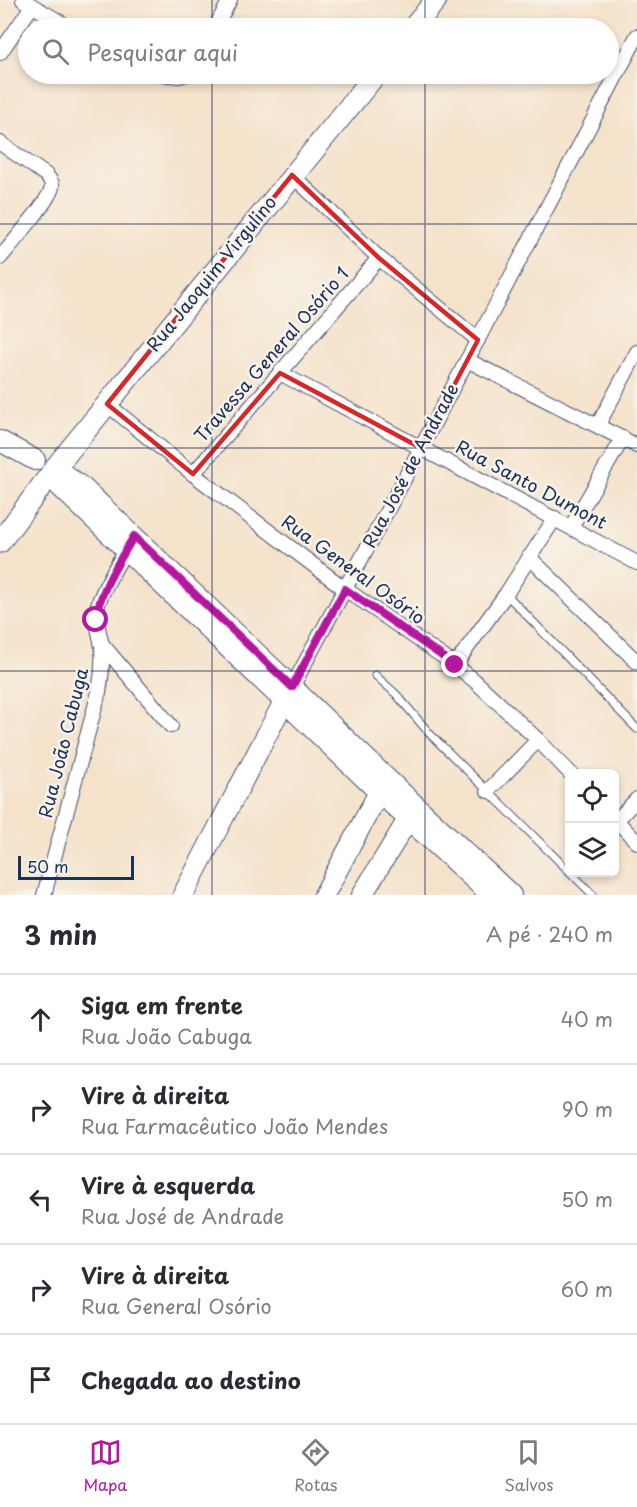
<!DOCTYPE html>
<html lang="pt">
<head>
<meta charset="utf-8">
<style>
	:root { --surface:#fff; --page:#f2f2f3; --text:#2b2b33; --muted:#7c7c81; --line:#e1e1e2; --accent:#b5179e }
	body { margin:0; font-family:"Playpen Sans",sans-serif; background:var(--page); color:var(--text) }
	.controls { position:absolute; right:18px; bottom:18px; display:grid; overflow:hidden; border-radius:9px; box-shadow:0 3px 9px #0003 }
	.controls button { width:54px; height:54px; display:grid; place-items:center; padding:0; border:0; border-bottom:2px solid var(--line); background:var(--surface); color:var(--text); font:30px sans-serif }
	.scale { position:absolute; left:18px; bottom:15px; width:116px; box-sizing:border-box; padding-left:6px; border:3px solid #1b2f5e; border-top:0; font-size:16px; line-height:21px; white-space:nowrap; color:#1b2f5e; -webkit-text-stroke:4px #f7f3e8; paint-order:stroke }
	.stop { position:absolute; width:18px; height:18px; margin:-14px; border:4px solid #b5179e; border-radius:50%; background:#fff }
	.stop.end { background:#b5179e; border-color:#fff; box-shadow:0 2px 6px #0008 }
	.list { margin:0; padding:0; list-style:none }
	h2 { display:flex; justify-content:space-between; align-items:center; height:78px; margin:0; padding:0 24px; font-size:26px }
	h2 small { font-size:20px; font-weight:400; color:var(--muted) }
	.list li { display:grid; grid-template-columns:39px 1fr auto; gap:18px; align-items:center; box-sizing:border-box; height:90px; padding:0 24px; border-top:2px solid var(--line) }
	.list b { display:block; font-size:22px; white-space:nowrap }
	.list p { margin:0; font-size:20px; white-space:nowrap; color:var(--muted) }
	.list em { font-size:20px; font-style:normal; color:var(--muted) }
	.icon { flex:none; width:33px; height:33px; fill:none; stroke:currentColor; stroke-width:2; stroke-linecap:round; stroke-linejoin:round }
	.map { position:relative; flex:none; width:637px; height:895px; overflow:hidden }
	.search { position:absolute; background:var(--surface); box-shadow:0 3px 9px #0003; left:18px; right:18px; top:18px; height:66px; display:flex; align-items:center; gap:15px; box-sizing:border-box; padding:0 21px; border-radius:33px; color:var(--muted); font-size:22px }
	.sheet { height:528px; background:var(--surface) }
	nav { display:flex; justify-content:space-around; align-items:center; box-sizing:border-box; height:84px; border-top:2px solid var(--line); background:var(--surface); font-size:16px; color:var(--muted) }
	nav a { display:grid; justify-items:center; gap:3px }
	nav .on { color:var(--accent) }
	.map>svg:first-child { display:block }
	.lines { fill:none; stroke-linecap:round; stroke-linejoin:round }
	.lane-casing { stroke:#3c4a6e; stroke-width:9 }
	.street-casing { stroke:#3c4a6e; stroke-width:16 }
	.secondary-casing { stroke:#3c4a6e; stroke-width:22 }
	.primary-casing { stroke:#3c4a6e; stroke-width:23 }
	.lane { stroke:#fff; stroke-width:7 }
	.street { stroke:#fff; stroke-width:14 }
	.secondary { stroke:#fff; stroke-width:20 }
	.primary { stroke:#fff; stroke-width:21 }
	.route { stroke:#b5179e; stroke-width:8 }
	.marked { fill:none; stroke:#d62828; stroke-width:4.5; stroke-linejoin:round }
	.grid { fill:none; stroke:#1b2f5e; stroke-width:1.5; stroke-opacity:0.55 }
	.labels { text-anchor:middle; stroke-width:5; stroke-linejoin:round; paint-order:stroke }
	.street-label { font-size:18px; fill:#1b2f5e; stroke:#f7f3e8 }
</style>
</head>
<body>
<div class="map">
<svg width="637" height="895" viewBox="0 0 637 895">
	<rect width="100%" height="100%" fill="#f7f3e8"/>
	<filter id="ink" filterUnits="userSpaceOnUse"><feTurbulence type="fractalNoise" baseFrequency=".0167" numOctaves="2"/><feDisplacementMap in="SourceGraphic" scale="12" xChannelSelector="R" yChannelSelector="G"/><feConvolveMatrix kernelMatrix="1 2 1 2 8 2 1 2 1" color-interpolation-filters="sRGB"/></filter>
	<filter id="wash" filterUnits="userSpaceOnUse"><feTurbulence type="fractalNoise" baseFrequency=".008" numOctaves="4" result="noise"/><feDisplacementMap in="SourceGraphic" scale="24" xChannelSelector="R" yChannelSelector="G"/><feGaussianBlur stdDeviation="1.35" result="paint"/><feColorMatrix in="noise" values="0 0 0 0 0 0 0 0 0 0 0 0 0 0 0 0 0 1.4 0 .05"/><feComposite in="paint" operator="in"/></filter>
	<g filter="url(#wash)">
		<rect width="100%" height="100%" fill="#f5e2cb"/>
	</g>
	<g filter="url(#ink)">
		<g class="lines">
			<defs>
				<g id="lane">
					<path d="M506 594 637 729"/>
					<path d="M375 675 396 694 430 734 570 872"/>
					<path d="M570 872 593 895"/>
				</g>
				<g id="street">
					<path d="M23 0 70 28"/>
					<path d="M215 28 230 0"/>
					<path d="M0 53 32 6"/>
					<path d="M158 74 179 76 186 74"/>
					<path d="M0 143 46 175C49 179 53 182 52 187 50 200 10 246 0 258"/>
					<path d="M292 175 379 258 478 340"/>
					<path d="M467 360 637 446"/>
					<path d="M280 373 637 563"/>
					<path d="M107 404 193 474 345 589 455 665 475 681 538 740 571 774"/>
					<path d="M598 425 637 352"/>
					<path d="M193 474 379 258"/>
					<path d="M571 527 623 438"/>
					<path d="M529 557 637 662"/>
					<path d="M101 643 171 726"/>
					<path d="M455 665 506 594 555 518"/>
					<path d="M292 687 421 448 637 36"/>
					<path d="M488 791 538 740"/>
					<path d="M614 818 637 842"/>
					<path d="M617 820 637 799"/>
					<path d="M44 895 99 692C102 676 103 662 102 646 100 634 95 622 97 609 100 592 121 558 130 543"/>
				</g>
				<g id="secondary">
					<path d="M0 441 35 460"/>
					<path d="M55 468 83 488 292 687 385 777 511 895"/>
					<path d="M50 477 379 792 491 895"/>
					<path d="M183 895 289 692"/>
					<path d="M324 895 379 792 383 782"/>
					<path d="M362 895 415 808"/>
				</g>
				<g id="primary">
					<path d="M413 28 436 0"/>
					<path d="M0 542 55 468 376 74"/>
				</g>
			</defs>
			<use href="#lane" class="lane-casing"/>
			<use href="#street" class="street-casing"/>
			<use href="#secondary" class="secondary-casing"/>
			<use href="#primary" class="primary-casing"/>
			<use href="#lane" class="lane"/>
			<use href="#street" class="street"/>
			<use href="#secondary" class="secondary"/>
			<use href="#primary" class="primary"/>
		</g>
	</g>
	<g class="lines" filter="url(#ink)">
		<path class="route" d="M96 620C98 593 120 560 134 536L292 687 345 589 455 665"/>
	</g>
	<path class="marked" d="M292 175 379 258 478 340 421 448 280 373 193 474 107 404Z"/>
	<path class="grid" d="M212 0V28M425 0V28M212 74V895M425 74V895M0 224H637M0 448H637M0 671H637"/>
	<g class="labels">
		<g class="street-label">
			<text transform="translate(212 274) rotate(-51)" y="6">Rua Jaoquim Virgulino</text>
			<text transform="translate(272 355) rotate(-49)" y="6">Travessa General Osório 1</text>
			<text transform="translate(411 466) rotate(-62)" y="6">Rua José de Andrade</text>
			<text transform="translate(531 485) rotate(28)" y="6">Rua Santo Dumont</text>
			<text transform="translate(353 570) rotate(36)" y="6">Rua General Osório</text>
			<text transform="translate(64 743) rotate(-76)" y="6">Rua João Cabuga</text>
		</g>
	</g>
</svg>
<div class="controls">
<button><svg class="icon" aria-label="locate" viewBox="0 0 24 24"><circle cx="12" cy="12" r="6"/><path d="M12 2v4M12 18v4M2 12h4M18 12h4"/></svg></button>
<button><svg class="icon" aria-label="layers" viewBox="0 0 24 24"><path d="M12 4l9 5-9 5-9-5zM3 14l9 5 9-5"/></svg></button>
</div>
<div class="scale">50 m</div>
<div class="stop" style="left:96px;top:620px"></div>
<div class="stop end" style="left:455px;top:665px"></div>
<div class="search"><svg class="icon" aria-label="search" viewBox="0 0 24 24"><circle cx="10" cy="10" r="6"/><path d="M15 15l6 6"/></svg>Pesquisar aqui</div>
</div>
<section class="sheet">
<h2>3 min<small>A pé · 240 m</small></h2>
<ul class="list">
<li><svg class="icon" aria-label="ahead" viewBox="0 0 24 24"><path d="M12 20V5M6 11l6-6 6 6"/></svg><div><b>Siga em frente</b><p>Rua João Cabuga</p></div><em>40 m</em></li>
<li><svg class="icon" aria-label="right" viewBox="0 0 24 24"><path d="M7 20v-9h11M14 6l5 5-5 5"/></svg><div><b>Vire à direita</b><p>Rua Farmacêutico João Mendes</p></div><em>90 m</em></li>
<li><svg class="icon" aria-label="left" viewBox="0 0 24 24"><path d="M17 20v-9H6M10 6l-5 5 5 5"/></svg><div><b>Vire à esquerda</b><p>Rua José de Andrade</p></div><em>50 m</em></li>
<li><svg class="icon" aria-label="right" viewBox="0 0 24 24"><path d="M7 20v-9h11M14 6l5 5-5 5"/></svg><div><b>Vire à direita</b><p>Rua General Osório</p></div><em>60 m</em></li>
<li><svg class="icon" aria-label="arrive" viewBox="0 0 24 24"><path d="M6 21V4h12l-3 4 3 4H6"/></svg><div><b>Chegada ao destino</b></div></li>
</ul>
</section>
<nav>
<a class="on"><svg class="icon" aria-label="map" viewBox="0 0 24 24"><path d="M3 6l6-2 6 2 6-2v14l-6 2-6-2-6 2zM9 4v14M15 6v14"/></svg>Mapa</a>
<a><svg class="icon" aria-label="directions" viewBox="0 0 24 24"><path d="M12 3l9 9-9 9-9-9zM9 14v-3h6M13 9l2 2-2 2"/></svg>Rotas</a>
<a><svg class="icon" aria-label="saved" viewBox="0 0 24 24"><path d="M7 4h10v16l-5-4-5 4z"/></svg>Salvos</a>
</nav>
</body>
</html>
